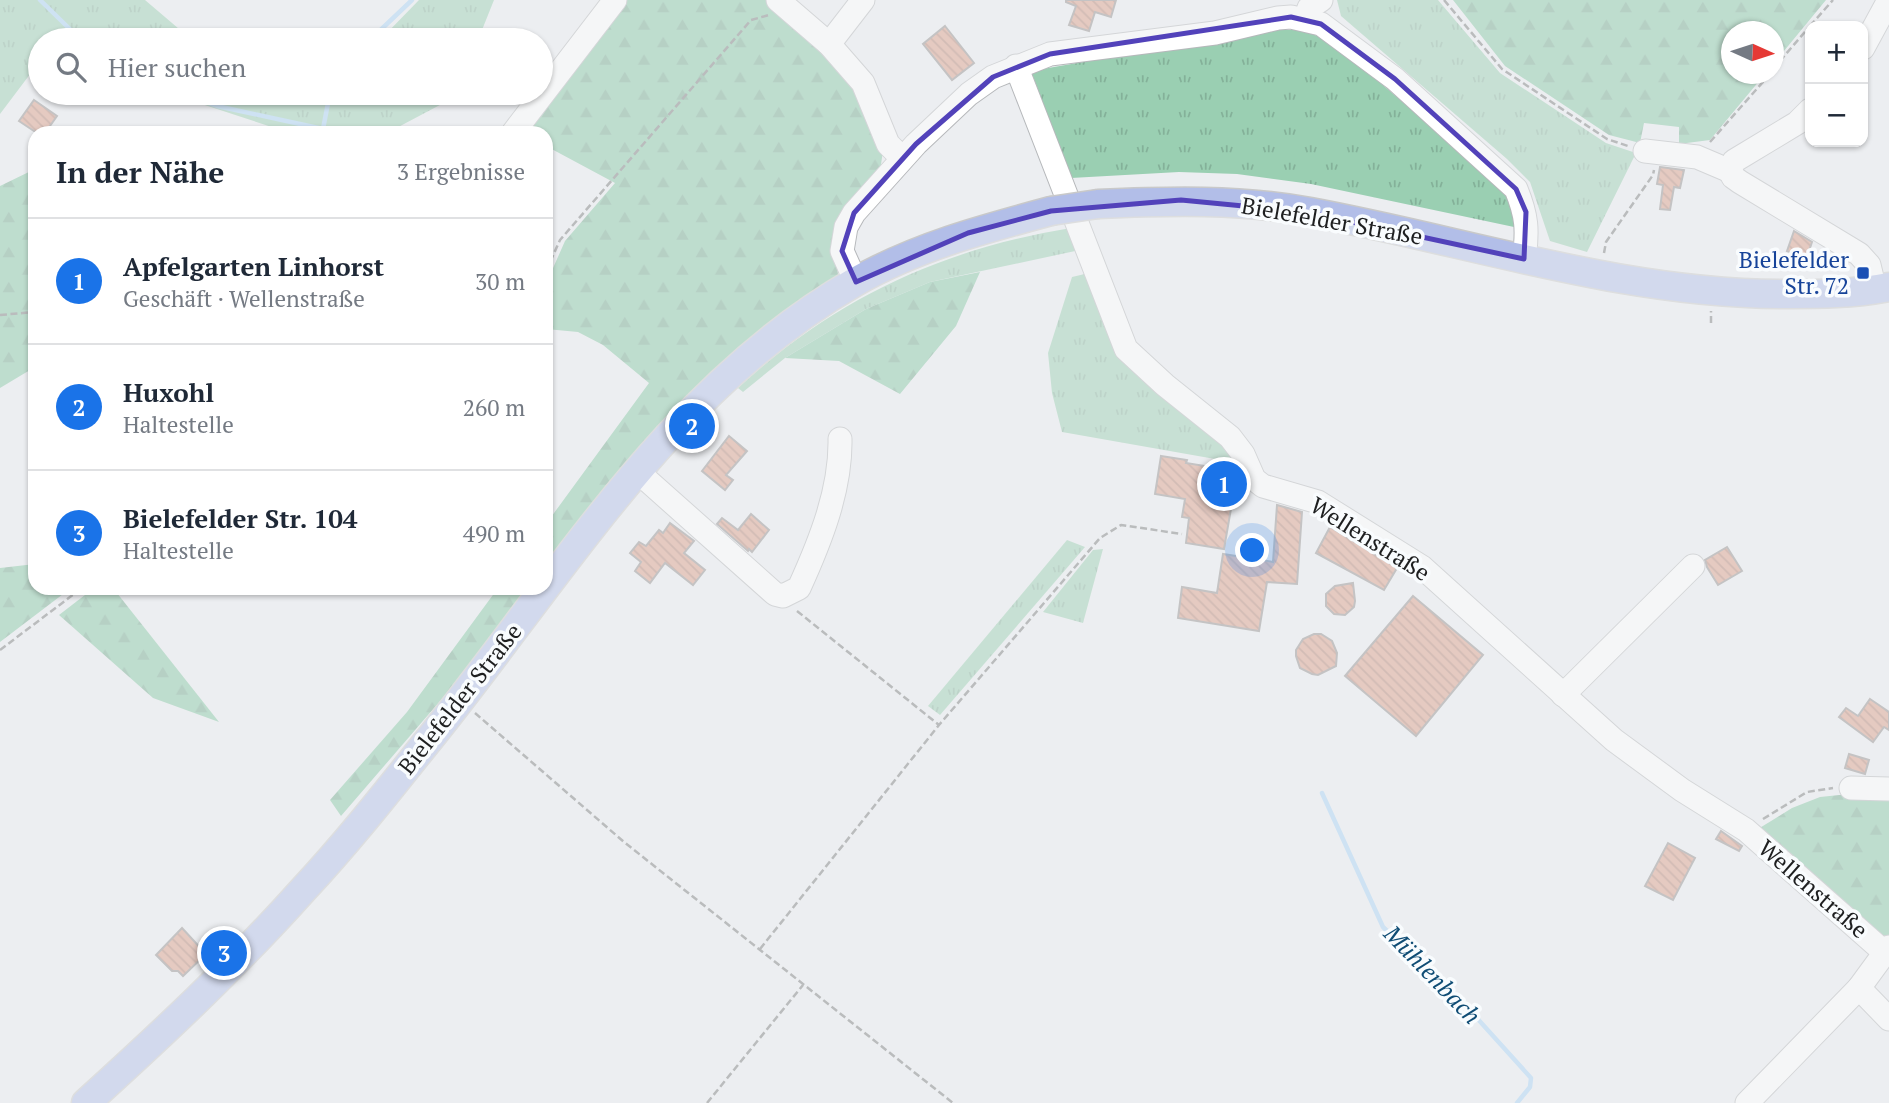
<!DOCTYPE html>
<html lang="de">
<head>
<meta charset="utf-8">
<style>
	:root { --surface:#fff; --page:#f6f6f7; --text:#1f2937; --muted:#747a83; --line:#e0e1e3; --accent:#1a73e8 }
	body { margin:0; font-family:"PT Serif",serif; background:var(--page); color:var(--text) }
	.controls { position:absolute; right:21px; top:21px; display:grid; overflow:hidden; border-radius:14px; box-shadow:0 2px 5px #0004 }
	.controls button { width:63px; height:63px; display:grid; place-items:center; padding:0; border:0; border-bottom:2px solid var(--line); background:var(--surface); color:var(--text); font:35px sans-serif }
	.compass { position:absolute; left:1721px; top:21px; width:63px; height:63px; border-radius:50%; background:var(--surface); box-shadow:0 2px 5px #0004; rotate:93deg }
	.you { position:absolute; left:1253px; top:551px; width:24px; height:24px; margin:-18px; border:5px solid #fff; border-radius:50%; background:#1a73e8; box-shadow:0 0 0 10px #1a73e833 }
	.badge { display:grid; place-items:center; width:46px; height:46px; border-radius:50%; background:var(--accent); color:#fff; font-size:23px; font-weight:700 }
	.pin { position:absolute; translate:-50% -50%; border:4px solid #fff; box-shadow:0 2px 7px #0006 }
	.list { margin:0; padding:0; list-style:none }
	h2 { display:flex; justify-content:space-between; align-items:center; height:91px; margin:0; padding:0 28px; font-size:30px }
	h2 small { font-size:23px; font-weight:400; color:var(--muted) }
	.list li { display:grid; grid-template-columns:46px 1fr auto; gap:21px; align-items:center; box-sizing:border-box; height:126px; padding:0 28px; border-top:2px solid var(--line) }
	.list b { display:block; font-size:26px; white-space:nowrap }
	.list p { margin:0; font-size:23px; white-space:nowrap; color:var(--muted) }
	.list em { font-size:23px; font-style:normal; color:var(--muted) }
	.icon { flex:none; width:38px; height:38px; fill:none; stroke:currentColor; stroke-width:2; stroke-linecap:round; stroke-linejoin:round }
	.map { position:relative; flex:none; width:1889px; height:1103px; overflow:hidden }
	.search { position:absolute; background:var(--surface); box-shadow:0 2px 5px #0004; left:28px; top:28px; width:525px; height:77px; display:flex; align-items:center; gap:18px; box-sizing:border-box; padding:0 24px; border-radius:38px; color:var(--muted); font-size:26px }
	.panel { position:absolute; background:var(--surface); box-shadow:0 2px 5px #0004; left:28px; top:126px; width:525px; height:469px; border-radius:21px }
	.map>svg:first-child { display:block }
	.grass { fill:url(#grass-tufts) }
	.forest { fill:url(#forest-firs) }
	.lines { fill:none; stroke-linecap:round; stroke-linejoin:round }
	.stream { stroke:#a9d3f5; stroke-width:4.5 }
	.building { fill:url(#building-back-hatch); stroke:#938f8e; stroke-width:2 }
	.minor-casing { stroke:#b6b8bb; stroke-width:25 }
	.major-casing { stroke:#c9c9c9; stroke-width:31 }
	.path { stroke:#7c7e7f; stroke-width:2.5; stroke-dasharray:7 3.5; stroke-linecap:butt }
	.minor { stroke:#fff; stroke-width:23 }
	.major { stroke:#b2bee8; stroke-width:28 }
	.major-bridge-casing { stroke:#c9c9c9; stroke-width:31; stroke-linecap:butt }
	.major-bridge { stroke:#b2bee8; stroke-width:28 }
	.marked { fill:none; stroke:#5242ba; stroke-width:5; stroke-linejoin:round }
	.transit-dot { fill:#1a4fb4; stroke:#f9fcfe; stroke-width:2.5 }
	.labels { text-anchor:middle; stroke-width:7; stroke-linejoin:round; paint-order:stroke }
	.street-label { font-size:23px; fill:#1e1f20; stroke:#f9fcfe }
	.transit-label { font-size:23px; fill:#164399; stroke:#f9fcfe; text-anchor:end }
	.water-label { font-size:24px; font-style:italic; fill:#104d75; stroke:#f9fcfe }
</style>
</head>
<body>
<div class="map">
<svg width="1889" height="1103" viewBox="0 0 1889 1103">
	<defs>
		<pattern id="grass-tufts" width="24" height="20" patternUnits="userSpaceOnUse" patternTransform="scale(1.75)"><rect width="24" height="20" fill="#9acfb2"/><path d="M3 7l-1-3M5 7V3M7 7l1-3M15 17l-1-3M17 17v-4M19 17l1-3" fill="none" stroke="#84b199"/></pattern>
		<pattern id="forest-firs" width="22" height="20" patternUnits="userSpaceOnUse" patternTransform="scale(1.75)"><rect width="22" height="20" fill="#86c7a5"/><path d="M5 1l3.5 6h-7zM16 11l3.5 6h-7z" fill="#73aa8e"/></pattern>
		<pattern id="building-back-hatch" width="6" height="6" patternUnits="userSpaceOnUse" patternTransform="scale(1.75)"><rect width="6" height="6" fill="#dc9d87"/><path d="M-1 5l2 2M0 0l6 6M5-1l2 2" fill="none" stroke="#b27f6e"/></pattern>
	</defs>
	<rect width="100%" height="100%" fill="#eceef1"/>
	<g class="grass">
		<path d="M0 0H145L192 40H73L63 32 56 40H40V61L0 114Z"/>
		<path d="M419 0H494L478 40H380Z"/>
		<path d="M1337 0H1438L1500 73 1606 143 1636 153 1587 252 1550 241 1530 182 1507 159 1341 16Z"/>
		<path d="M1267 30H1301L1331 41 1505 189 1517 212 1514 227 1311 184 1237 174 1179 172 1071 178 1031 71Z"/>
		<path d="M168 93H456L455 97 387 133H290Z"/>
		<path d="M1071 228 1080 250 930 282 866 309 785 358 743 392 738 388C834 299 942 249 1071 228Z"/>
		<path d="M1089 273 1120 350 1233 450 1232 462 1062 432 1052 393 1048 353 1072 277Z"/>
		<path d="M1067 540 1085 547 940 715 928 706Z"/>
		<path d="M1103 549 1083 623 1043 612 1093 550Z"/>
	</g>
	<g class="forest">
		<path d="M627 0H768L855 86 883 151 880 171 837 264 838 275 723 364 671 413 546 565V524L649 383 603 345 578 332 546 329V284L565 241 615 183 546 146V133H528Z"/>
		<path d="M1453 0H1826L1774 63 1773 32H1731V74H1765L1710 140 1679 144V127L1644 123 1640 143 1609 135 1505 66Z"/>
		<path d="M35 169V367L0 388V186Z"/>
		<path d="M980 272 956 326 900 394 839 361 785 358 866 309 930 282Z"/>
		<path d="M35 564V588H71L0 642V568Z"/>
		<path d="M94 588H113L219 722 153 698 59 615Z"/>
		<path d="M498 588H528L447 693 341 816 330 800 407 712Z"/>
		<path d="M1849 794H1889V935L1877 937 1758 829 1792 808 1820 797Z"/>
	</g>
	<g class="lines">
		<g class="stream">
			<path d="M40 0 81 40"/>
			<path d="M370 40 412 0"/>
			<path d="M180 93 217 106 323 129 330 93"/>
			<path d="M1322 793 1383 927 1466 1006 1531 1078 1530 1087 1517 1103"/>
		</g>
	</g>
	<g class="building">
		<path d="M1066 0H1116L1111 17 1095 12 1089 31 1069 25 1076 6 1066 2Z"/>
		<path d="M945 26 974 63 952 80 923 44Z"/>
		<path d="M34 100 57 116 45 133H37L19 121Z"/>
		<path d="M1660 167 1684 170 1680 188 1674 187 1670 210 1660 209 1663 185 1657 184Z"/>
		<path d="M1794 231 1812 242 1807 257 1787 251Z"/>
		<path d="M729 436 747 451 726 475 733 480 725 490 702 471Z"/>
		<path d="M1161 456 1187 460 1186 463 1235 471 1237 474 1234 492 1239 493 1237 504 1232 503 1224 549 1186 543 1189 518 1182 517 1185 499 1155 494Z"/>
		<path d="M1277 505 1302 512 1297 584 1267 582 1259 631 1178 618 1182 587 1217 593 1223 554 1273 562Z"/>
		<path d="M751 514 769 530 752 552 749 549 748 551 717 524 722 518 738 530Z"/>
		<path d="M670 523 694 541 684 553 705 570 693 585 665 563 650 583 635 571 641 562 630 553 639 542 646 546 659 530 663 533Z"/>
		<path d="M1330 527 1397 568 1384 590 1316 553Z"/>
		<path d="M1727 547 1742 571 1718 585 1707 567 1705 560Z"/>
		<path d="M1353 583 1355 601 1354 607 1345 615 1334 614 1326 606V594L1335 586Z"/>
		<path d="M1413 596 1483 655 1416 736 1345 676Z"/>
		<path d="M1314 634H1321L1332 641 1337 653 1336 666 1318 675 1312 674 1300 668 1296 656V650L1303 639Z"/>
		<path d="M1870 699 1889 712V730L1884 727 1873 742 1839 717 1846 708 1858 716Z"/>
		<path d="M1849 754 1869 760 1865 774 1845 768Z"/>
		<path d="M1721 831 1742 846 1739 851 1716 839Z"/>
		<path d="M1668 843 1695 858 1673 900 1645 886Z"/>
		<path d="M182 928 206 954 183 976 178 971H172L156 955Z"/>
	</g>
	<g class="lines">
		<defs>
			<g id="minor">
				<path d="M778 0 829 44 863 83 888 144 902 158"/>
				<path d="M1305 19 1309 8 1321 0"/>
				<path d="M829 44 863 0"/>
				<path d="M1863 48 1889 0"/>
				<path d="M1016 66 1126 349 1165 385 1230 437 1243 454 1254 479 1263 486 1318 502 1422 567 1614 740 1682 790 1746 830 1884 952"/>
				<path d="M1810 110 1797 123 1734 161 1730 171 1733 177 1740 182 1859 254 1869 265 1875 290"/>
				<path d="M513 133 615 0"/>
				<path d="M1645 151 1697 157 1730 171"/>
				<path d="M856 282 842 251 846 227 854 213 916 144 969 94 993 77 1050 54 1215 33 1278 18 1291 17 1321 24 1395 79 1516 189C1527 216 1528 230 1524 259"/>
				<path d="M638 472 775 594 783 596 799 588C820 542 841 490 840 439"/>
				<path d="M1563 695 1693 566"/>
				<path d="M1851 788 1889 789"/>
				<path d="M1859 988 1889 1019"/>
				<path d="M1747 1103 1859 988 1889 947"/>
			</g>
			<g id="major">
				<path d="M1098 204C1169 201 1240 199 1310 212 1467 241 1622 294 1784 294 1819 294 1854 294 1889 287"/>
				<path d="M86 1103C161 1035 235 966 302 891 345 845 384 796 423 747 556 584 668 389 855 282 916 247 984 229 1051 211"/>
			</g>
		</defs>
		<use href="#minor" class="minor-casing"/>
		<use href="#major" class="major-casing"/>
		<g class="path">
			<path d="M1444 0 1502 69 1607 139 1628 146"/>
			<path d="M1810 26 1833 0"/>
			<path d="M1773 69 1810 26"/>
			<path d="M1710 142 1770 74"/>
			<path d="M1604 253 1606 242 1653 175 1654 170"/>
			<path d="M546 271 560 240 751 20 769 15"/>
			<path d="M0 315 35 312"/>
			<path d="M1711 323V311"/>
			<path d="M797 611 939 725"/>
			<path d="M0 650 82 588"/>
			<path d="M475 713 624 842 953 1103"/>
			<path d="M1763 819 1807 792 1833 788"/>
			<path d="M760 949 939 725 1100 538 1121 525 1182 534"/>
			<path d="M707 1103 803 985"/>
		</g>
		<use href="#minor" class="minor"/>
		<use href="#major" class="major"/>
		<defs>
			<path id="major-bridge" d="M1051 211 1098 204"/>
		</defs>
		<use href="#major-bridge" class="major-bridge-casing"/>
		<use href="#major-bridge" class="major-bridge"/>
	</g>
	<path d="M0 0H1889V1103H0ZM1291 17 1321 24 1395 79 1516 189 1526 212 1524 259 1306 212 1181 200 1051 211 968 233 856 282 842 251 854 213 916 144 993 77 1050 54Z" fill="#eceef1" fill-opacity=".55" fill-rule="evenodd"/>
	<path class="marked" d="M1291 17 1321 24 1395 79 1516 189 1526 212 1524 259 1306 212 1181 200 1051 211 968 233 856 282 842 251 854 213 916 144 993 77 1050 54Z"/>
	<rect class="transit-dot" x="1856" y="266" width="14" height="14" rx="3.5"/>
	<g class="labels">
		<g class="street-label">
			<text transform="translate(1332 221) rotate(10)" y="8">Bielefelder Straße</text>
			<text transform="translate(1370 539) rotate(32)" y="8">Wellenstraße</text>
			<text transform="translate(460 699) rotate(-52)" y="8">Bielefelder Straße</text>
			<text transform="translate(1813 889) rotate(41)" y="8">Wellenstraße</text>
		</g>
		<g class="transit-label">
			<text x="1849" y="268">Bielefelder<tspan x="1849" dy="26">Str. 72</tspan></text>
		</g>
		<g class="water-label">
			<text transform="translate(1432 975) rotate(46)" y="8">Mühlenbach</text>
		</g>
	</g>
</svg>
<div class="controls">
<button>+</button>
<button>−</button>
</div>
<svg class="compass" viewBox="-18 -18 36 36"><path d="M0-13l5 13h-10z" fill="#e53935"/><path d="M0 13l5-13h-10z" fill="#747a83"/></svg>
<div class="you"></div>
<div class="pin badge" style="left:1224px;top:484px">1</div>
<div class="pin badge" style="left:692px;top:426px">2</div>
<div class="pin badge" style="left:224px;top:953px">3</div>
<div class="search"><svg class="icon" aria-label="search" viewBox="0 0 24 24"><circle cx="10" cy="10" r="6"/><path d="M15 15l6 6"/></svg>Hier suchen</div>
<section class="panel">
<h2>In der Nähe<small>3 Ergebnisse</small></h2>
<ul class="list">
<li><span class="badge">1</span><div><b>Apfelgarten Linhorst</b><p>Geschäft · Wellenstraße</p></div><em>30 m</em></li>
<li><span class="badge">2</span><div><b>Huxohl</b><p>Haltestelle</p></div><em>260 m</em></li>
<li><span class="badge">3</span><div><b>Bielefelder Str. 104</b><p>Haltestelle</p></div><em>490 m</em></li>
</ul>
</section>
</div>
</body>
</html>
